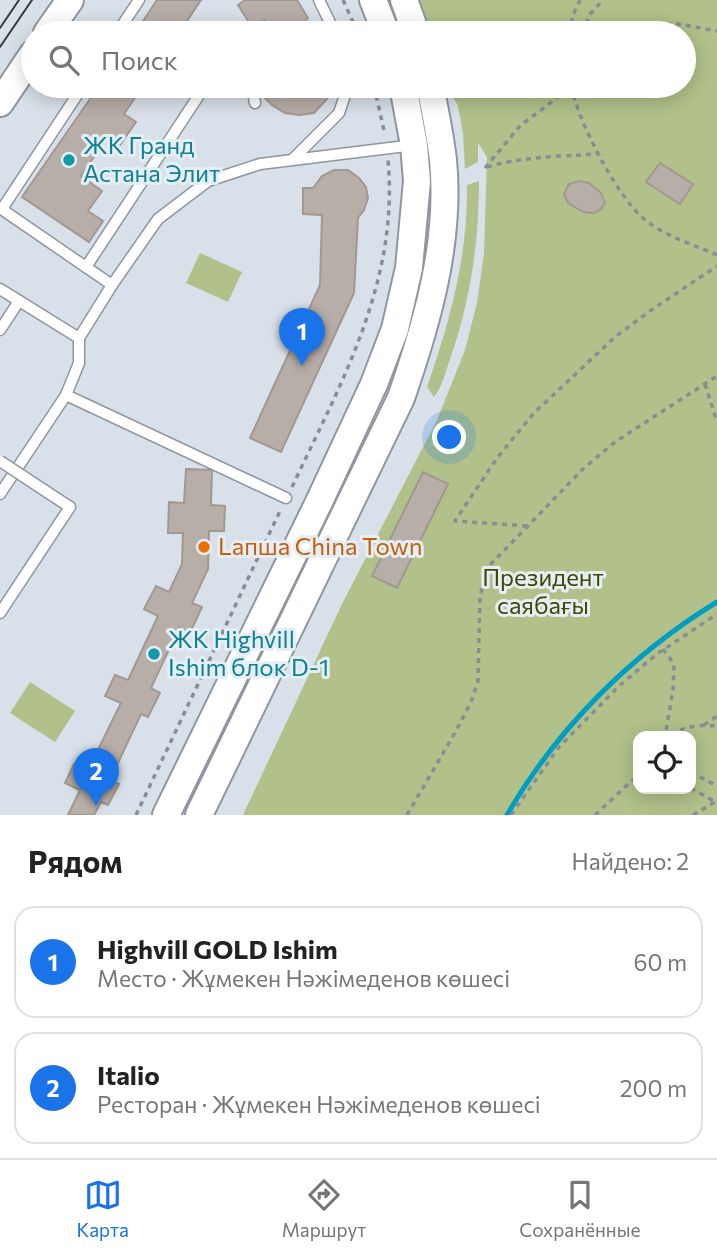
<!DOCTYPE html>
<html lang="ru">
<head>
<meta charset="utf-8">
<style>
	:root { --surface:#fff; --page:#f2f2f2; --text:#222; --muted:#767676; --line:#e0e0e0; --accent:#1a73e8 }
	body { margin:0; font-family:Commissioner,sans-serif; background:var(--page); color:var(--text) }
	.controls { position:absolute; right:21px; bottom:21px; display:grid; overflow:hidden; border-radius:14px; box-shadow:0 4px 18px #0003 }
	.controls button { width:63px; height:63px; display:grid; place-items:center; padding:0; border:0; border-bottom:2px solid var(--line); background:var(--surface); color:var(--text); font:35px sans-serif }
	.you { position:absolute; left:450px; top:438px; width:24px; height:24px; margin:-18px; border:5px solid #fff; border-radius:50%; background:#1a73e8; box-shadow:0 0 0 10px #1a73e833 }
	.badge { display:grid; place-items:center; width:46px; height:46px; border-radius:50%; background:var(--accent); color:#fff; font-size:23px; font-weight:700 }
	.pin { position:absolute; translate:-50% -58px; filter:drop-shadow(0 2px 4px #0008) }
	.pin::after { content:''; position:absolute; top:37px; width:24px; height:21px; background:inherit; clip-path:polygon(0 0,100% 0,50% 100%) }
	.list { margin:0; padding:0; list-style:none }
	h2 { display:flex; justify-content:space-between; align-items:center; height:91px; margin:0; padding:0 28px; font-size:30px }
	h2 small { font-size:23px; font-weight:400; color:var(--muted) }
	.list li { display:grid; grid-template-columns:46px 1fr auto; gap:21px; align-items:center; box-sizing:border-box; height:112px; margin:0 14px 14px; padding:0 14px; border:2px solid var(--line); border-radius:21px }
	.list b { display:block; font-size:26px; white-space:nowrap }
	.list p { margin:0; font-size:23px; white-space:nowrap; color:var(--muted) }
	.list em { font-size:23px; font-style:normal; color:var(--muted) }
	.icon { flex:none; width:38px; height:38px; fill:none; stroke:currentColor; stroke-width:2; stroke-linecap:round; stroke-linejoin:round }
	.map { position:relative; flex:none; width:717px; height:815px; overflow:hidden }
	.search { position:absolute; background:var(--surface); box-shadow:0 4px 18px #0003; left:21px; right:21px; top:21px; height:77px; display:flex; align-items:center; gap:18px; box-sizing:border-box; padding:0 24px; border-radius:38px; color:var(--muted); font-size:26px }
	.sheet { height:343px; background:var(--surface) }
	nav { display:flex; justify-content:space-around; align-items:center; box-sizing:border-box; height:98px; border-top:2px solid var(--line); background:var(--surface); font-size:19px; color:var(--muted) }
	nav a { display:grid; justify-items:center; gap:4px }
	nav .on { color:var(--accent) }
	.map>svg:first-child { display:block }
	.green { fill:#b1c189; fill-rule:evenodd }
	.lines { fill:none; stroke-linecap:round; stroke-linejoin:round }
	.stream { stroke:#009ec3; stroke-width:5 }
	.building { fill:#b8aea8; stroke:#a19891; stroke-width:2 }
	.service-casing { stroke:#8f969f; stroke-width:13 }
	.secondary-casing { stroke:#8f969f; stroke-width:30 }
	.path { stroke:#888e94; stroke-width:3.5; stroke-dasharray:5 5; stroke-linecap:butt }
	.service { stroke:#fff; stroke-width:10 }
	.secondary { stroke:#fff; stroke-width:26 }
	.tram { stroke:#363a3d; stroke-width:2 }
	.service-bridge-casing { stroke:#8f969f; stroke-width:13; stroke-linecap:butt }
	.service-bridge { stroke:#fff; stroke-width:10 }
	.culture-dot { fill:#0f9aa8; stroke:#e5edf6; stroke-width:2.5 }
	.food-dot { fill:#e8710a; stroke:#e5edf6; stroke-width:2.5 }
	.labels { text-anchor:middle; stroke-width:6; stroke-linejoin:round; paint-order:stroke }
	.culture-label { font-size:24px; fill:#0d838f; stroke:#e5edf6; text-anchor:start }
	.food-label { font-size:24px; fill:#c56008; stroke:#e5edf6; text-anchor:start }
	.park-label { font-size:24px; fill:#3c4901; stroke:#e5edf6 }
</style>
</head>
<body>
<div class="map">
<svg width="717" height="815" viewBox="0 0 717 815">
	<rect width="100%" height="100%" fill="#d8e0e9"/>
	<g class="green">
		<path d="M413 0H717V815H243L342 604 437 420 465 350 477 303 484 253 487 157 478 143V162L465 169 463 134 458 106 447 86H684V33H426ZM638 736H691V789H638Z"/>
		<path d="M479 181C479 244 470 303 449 362 445 374 442 387 434 397L427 387C450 321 468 256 467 185Z"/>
		<path d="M200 253 242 272 228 302 186 283Z"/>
		<path d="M30 682 75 711 55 742 10 713Z"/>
	</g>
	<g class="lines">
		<path class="stream" d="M507 815C557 728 632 654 717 602"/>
	</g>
	<g class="building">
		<path d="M157 0H201L179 33H135Z"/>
		<path d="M245 0H297L308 18 306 20 311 33H271L265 20 252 27 238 5Z"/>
		<path d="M99 86H143L124 114 136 122 120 145 108 136 81 176 102 191 88 211 103 221 89 242 22 197Z"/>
		<path d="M270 86H333L327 99 314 113 299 115 285 113 272 105 265 98 264 89Z"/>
		<path d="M660 163 693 184 680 204 646 182Z"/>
		<path d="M334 170H348L359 178 366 187 368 198 364 210 358 218 354 293 281 452 250 438 320 285 322 215 303 214V188H313L322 176Z"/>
		<path d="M579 181 589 183 601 193 605 203 600 210 594 213 583 212 568 203 564 194 569 184Z"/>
		<path d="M186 469 212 470 211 505 225 506 224 531H209L208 569 192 603 202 607 190 633 179 628 151 688 160 693 148 717 141 714 110 780 119 784 108 805 101 802 94 815H68L80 790 65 783 74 764 88 770 121 703 105 696 115 675 128 680 158 616 144 609 156 586 169 592 182 564 183 533H168L169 502 184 503Z"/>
		<path d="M423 472 448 484 397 588 372 576Z"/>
	</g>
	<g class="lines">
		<defs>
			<g id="service">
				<path d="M319 0 335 33"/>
				<path d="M117 33 139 0"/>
				<path d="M252 86 255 103"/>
				<path d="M293 159 339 113 348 86"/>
				<path d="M0 208 112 285 79 338 0 289"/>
				<path d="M2 209 83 86"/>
				<path d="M86 267 205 86"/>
				<path d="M112 285 158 219 208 181 260 164 414 145"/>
				<path d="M0 330 19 301"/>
				<path d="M66 395 286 498"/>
				<path d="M0 494 66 395 79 363V338"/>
				<path d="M0 613 70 507 50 494"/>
			</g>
			<g id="secondary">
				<path d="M373 0 386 33"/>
				<path d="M404 0 416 33"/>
				<path d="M47 33 70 0"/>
				<path d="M0 103 33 54"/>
				<path d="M166 815 319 502 374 384 395 329 409 268 417 181 414 145 403 86"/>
				<path d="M199 815 401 398C427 323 451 241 443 160 440 135 435 110 430 86"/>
			</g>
		</defs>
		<use href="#service" class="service-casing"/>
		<use href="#secondary" class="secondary-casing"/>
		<g class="path">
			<path d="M343 0 358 33"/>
			<path d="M570 33 573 15 580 0"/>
			<path d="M583 33 590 14 603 0"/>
			<path d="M648 33 673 23 717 31"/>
			<path d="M374 86 385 135"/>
			<path d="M571 86C578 121 619 202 648 222 667 237 695 245 717 255"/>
			<path d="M487 167C511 160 534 158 559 156 573 155 585 156 599 153"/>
			<path d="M485 168 520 126 571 87"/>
			<path d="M705 384 717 422"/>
			<path d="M292 487C342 381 399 281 388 160"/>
			<path d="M527 526 455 521 497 458 534 413 615 337 650 311 717 266"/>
			<path d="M663 649 674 664 673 690 665 736"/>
			<path d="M704 725 717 716"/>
			<path d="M672 736C683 725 702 725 717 726"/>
			<path d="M691 772 717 786"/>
			<path d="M691 788 717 803"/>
			<path d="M136 815 281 509"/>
			<path d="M407 815 456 731 471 702 478 681 480 595 491 564 584 468 615 442 717 376"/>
			<path d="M511 815 559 747 619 686 657 654 717 614"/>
			<path d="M595 815 638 775"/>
			<path d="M693 815 715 802"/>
		</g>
		<use href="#service" class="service"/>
		<use href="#secondary" class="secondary"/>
		<g class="tram">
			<path d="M0 28 19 0"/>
			<path d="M0 47 32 0"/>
		</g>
		<defs>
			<path id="service-bridge" d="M0 461 50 494"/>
		</defs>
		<use href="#service-bridge" class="service-bridge-casing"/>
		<use href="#service-bridge" class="service-bridge"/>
	</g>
	<g class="culture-dot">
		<circle cx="69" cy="160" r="7"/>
		<circle cx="154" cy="654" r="7"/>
	</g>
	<circle class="food-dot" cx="204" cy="547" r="7"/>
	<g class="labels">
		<g class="culture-label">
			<text x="83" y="154">ЖК Гранд<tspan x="83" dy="28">Астана Элит</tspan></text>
			<text x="168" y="648">ЖК Highvill<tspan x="168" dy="28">Ishim блок D-1</tspan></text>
		</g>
		<g class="food-label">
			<text x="218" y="555">Lапша China Town</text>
		</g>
		<g class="park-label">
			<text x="543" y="586">Президент<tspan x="543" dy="28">саябағы</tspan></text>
		</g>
	</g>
</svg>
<div class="controls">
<button><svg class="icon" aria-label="locate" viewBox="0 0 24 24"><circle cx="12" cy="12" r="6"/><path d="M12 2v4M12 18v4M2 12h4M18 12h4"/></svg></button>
</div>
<div class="you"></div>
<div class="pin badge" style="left:302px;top:366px">1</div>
<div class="pin badge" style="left:96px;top:806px">2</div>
<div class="search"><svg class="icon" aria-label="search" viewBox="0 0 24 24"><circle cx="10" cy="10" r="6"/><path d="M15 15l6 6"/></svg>Поиск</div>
</div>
<section class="sheet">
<h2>Рядом<small>Найдено: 2</small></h2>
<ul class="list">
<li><span class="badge">1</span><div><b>Highvill GOLD Ishim</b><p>Место · Жұмекен Нәжімеденов көшесі</p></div><em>60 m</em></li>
<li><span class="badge">2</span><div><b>Italio</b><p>Ресторан · Жұмекен Нәжімеденов көшесі</p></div><em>200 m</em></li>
</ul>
</section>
<nav>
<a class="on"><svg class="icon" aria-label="map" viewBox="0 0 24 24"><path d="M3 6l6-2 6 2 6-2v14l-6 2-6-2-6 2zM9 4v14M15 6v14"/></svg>Карта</a>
<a><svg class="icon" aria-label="directions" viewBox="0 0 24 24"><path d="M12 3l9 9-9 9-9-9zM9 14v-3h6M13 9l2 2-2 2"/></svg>Маршрут</a>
<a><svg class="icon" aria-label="saved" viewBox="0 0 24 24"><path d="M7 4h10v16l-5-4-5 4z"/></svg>Сохранённые</a>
</nav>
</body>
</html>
